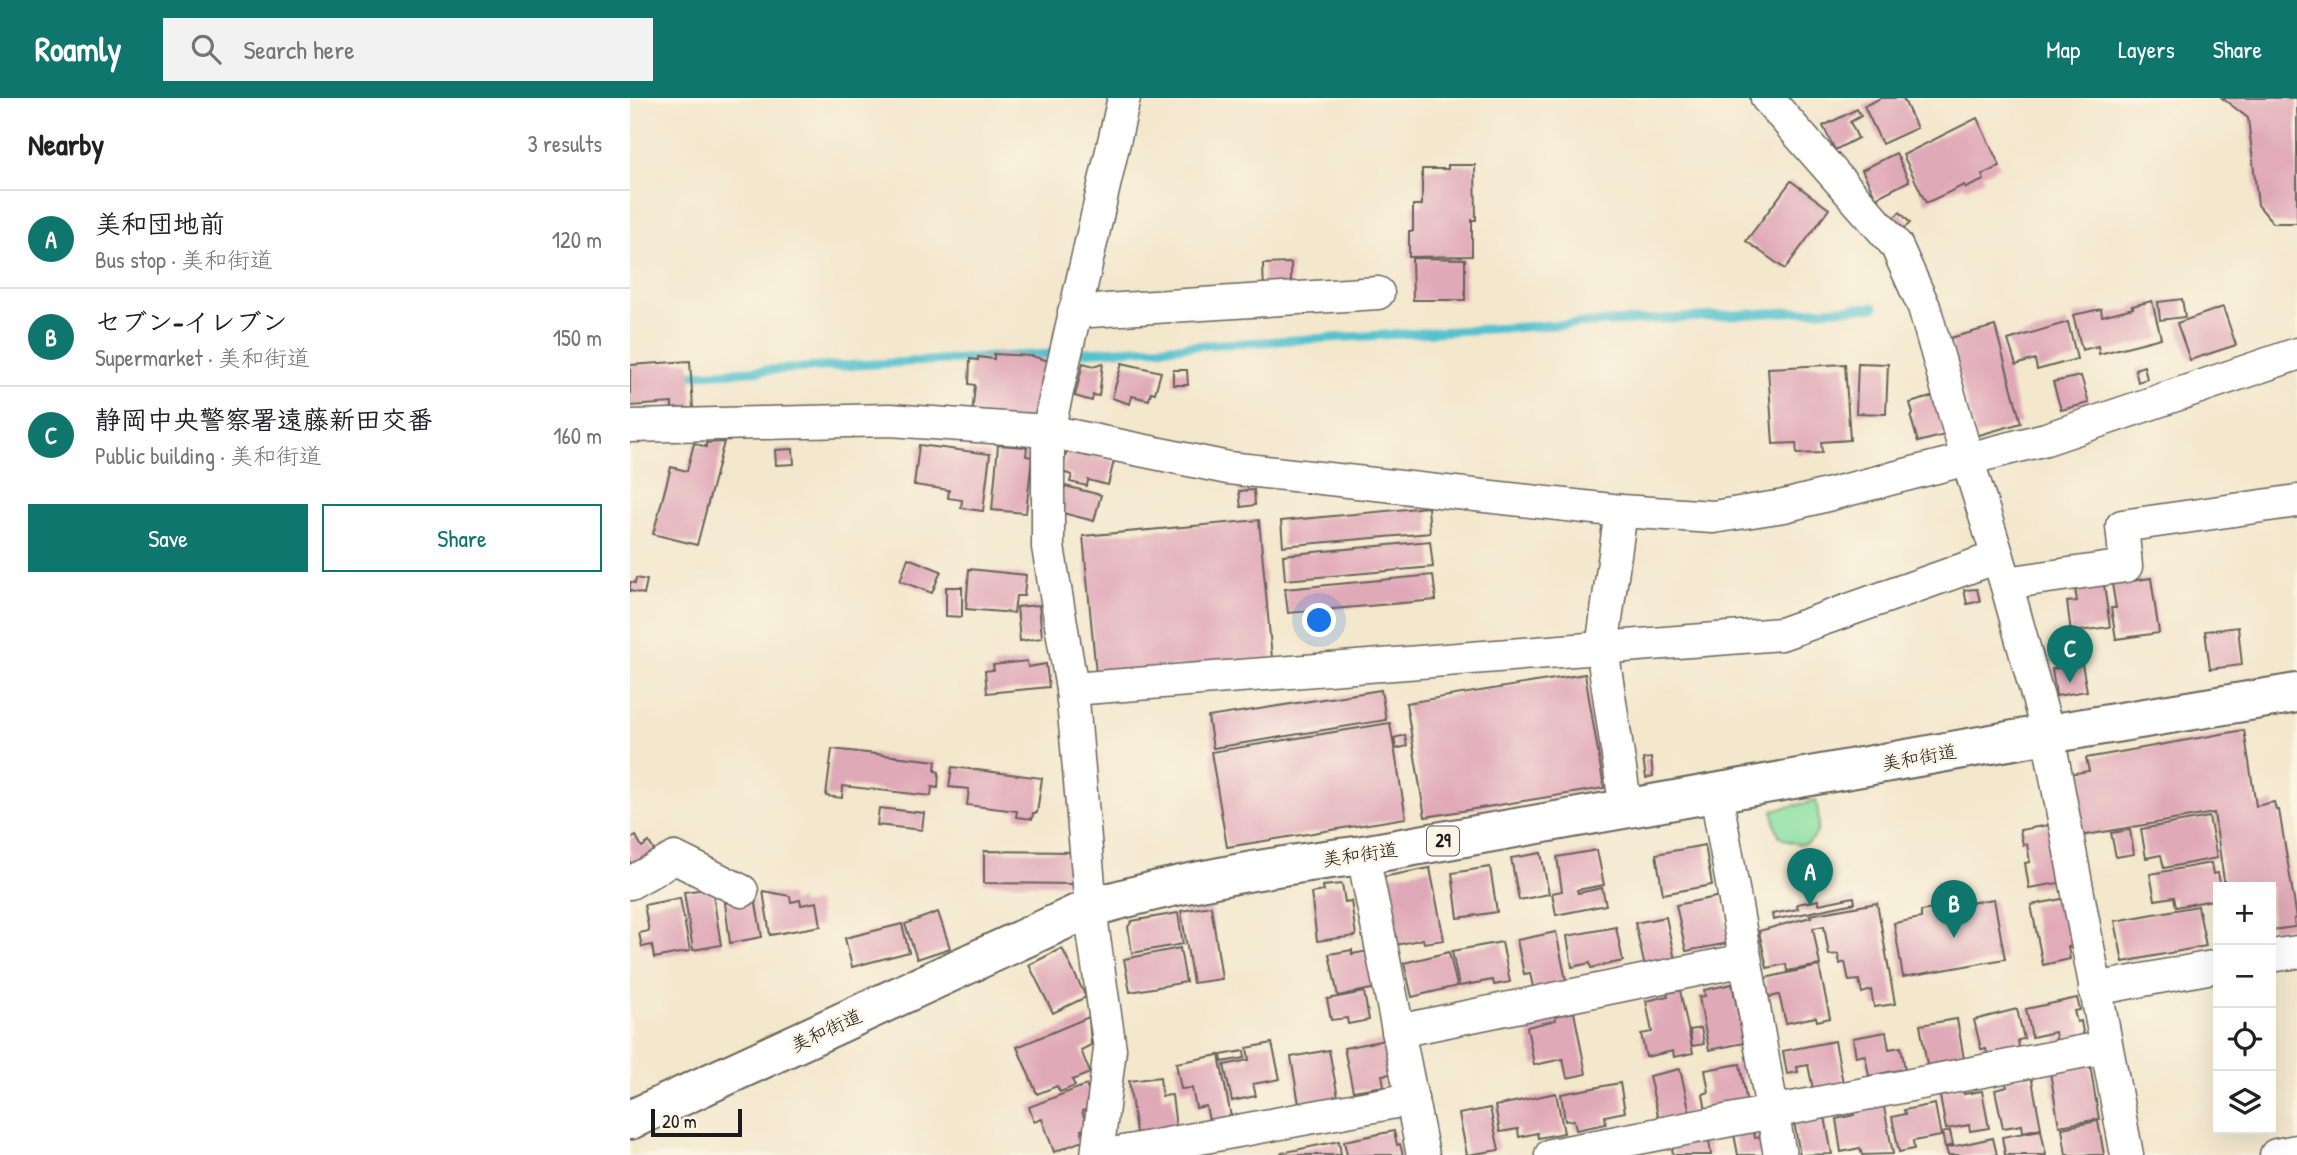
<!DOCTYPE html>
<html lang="en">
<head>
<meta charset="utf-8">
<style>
	:root { --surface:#fff; --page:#f2f2f2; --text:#202124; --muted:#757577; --line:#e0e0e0; --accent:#0f766e }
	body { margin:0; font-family:"Patrick Hand","Klee One",sans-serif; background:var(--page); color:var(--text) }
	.controls { position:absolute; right:21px; bottom:21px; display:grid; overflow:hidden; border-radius:0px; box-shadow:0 7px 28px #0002 }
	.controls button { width:63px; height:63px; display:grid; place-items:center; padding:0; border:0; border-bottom:2px solid var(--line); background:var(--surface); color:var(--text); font:35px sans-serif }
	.scale { position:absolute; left:21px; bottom:18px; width:91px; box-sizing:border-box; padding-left:7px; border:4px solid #1c1c1c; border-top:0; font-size:19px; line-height:24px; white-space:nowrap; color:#1c1c1c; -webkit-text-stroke:5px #fcf5e5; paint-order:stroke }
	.you { position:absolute; left:690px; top:523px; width:24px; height:24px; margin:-18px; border:5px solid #fff; border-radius:50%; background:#1a73e8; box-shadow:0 0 0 10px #1a73e833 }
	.badge { display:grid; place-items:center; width:46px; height:46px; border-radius:50%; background:var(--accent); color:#fff; font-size:23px; font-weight:700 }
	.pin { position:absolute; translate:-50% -58px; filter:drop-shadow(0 2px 4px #0008) }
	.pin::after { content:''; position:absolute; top:37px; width:24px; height:21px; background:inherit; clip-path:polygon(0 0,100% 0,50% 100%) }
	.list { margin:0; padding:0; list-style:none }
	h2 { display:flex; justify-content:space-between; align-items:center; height:91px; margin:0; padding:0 28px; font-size:30px }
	h2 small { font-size:23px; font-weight:400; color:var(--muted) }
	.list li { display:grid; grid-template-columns:46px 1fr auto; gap:21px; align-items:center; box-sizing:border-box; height:98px; padding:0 28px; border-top:2px solid var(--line) }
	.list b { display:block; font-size:26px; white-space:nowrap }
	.list p { margin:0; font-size:23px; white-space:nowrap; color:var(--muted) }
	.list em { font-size:23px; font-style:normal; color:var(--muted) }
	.actions { display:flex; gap:14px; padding:21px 28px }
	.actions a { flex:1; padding:16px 0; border:2px solid var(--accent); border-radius:0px; text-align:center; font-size:24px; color:var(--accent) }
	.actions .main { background:var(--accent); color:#fff }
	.icon { flex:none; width:38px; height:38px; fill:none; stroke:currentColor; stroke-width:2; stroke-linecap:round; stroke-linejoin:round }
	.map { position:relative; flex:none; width:1667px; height:1057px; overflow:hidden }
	header { display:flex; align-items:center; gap:42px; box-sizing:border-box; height:98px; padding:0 35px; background:var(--accent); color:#fff }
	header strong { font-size:33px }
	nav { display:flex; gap:38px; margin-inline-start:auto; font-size:24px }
	.search { width:490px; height:63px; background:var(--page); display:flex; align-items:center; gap:18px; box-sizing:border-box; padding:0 24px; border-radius:0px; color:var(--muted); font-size:26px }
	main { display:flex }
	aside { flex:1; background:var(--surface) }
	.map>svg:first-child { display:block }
	.green { fill:#8ae0a3; stroke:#537e60; stroke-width:2 }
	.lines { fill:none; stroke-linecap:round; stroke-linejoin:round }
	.stream { stroke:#56c2cf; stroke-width:9 }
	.building { fill:#e0a9b8 }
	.minor-casing { stroke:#67635a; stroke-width:35 }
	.major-casing { stroke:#67635a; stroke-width:42 }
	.minor { stroke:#fff; stroke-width:32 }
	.major { stroke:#fff; stroke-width:38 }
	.labels { text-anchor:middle; stroke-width:5; stroke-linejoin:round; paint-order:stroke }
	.shield { fill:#fcf5e5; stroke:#5f5d58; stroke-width:2 }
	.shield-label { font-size:18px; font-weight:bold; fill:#1c1c1c }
	.street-label { font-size:19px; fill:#1c1c1c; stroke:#fcf5e5 }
</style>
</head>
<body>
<header>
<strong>Roamly</strong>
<div class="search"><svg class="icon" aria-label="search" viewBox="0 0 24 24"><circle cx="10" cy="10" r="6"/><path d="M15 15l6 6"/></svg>Search here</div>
<nav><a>Map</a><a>Layers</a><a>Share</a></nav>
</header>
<main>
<aside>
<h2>Nearby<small>3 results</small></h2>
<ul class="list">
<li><span class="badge">A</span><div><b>美和団地前</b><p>Bus stop · 美和街道</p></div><em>120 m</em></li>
<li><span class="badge">B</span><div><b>セブン-イレブン</b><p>Supermarket · 美和街道</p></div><em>150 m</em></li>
<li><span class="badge">C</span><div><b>静岡中央警察署遠藤新田交番</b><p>Public building · 美和街道</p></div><em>160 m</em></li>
</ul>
<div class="actions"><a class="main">Save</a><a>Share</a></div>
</aside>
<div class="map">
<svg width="1667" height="1057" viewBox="0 0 1667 1057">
	<rect width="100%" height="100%" fill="#fcf5e5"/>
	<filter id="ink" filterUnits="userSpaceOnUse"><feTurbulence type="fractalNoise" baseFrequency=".0143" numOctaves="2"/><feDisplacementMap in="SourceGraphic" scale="14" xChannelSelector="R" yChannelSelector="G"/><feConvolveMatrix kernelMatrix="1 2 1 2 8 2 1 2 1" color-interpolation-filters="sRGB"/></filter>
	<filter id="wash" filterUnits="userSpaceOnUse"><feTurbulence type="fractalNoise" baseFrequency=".00686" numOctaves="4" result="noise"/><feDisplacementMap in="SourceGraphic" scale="28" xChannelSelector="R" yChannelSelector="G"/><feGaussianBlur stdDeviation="1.57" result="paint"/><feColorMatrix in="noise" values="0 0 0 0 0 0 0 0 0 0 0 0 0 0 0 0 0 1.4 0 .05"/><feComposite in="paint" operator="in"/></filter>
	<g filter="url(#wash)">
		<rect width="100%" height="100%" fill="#f3e7cc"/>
		<path class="green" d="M1186 703C1193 733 1185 759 1150 739L1145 727 1143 712Z"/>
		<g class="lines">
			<path class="stream" d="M50 277 1244 209"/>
		</g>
		<g id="blocks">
			<g class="building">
				<path d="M1251 0H1273L1287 30 1252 46 1234 8Z"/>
				<path d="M1592 0H1667V125H1643L1628 107 1618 20Z"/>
				<path d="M1227 11 1231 18 1220 24 1228 40 1205 52 1193 28Z"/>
				<path d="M1347 20 1370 68 1352 77 1354 82 1336 90 1334 87 1296 105 1273 57Z"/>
				<path d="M1266 55 1279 83 1246 100 1232 72Z"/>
				<path d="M818 67H845L846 122H842V158L779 159V133H783V107H792V71H818Z"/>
				<path d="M1161 83 1199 111 1155 171 1116 143Z"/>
				<path d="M1270 114 1280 125 1273 131 1263 120Z"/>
				<path d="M782 160 835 161V202H783Z"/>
				<path d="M661 165V194H634L633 166Z"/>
				<path d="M1552 201 1555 219 1530 222 1528 204Z"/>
				<path d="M1522 203 1531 240 1469 256 1468 248 1452 252 1443 217 1471 211 1472 218 1503 210 1502 208Z"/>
				<path d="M1593 209 1606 247 1560 262 1547 225Z"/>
				<path d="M1438 224 1447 261 1407 272 1405 261 1386 267 1378 242Z"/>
				<path d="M1365 228 1391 325 1346 338 1320 240Z"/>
				<path d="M364 256 402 258 419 263 406 326 342 317 345 287 339 286 340 261 348 262V259L364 261Z"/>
				<path d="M60 263 63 310 42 311V305L0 308V267Z"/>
				<path d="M453 265 464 268 473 265 469 298 463 297 462 303 445 298Z"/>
				<path d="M492 265 531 274 525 295 521 294 519 302 502 298 500 306 482 300Z"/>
				<path d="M1228 265 1258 266 1256 316 1226 315Z"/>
				<path d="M1215 266 1220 342 1191 344 1192 355 1167 356 1166 345 1143 346 1138 270Z"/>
				<path d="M1514 268 1517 281 1508 284 1505 271Z"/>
				<path d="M543 272H557L558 287H543Z"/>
				<path d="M1451 278 1459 305 1431 312 1423 284Z"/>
				<path d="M1304 298 1315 337 1288 344 1281 320 1283 316 1280 305Z"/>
				<path d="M94 344 67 447 23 436 41 369 57 373 64 345 76 349V345Z"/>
				<path d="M289 347 360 356 353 413 331 410 332 402 318 400 319 392 284 387Z"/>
				<path d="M368 347 397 349 396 358 402 359 396 415 362 412Z"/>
				<path d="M163 351 164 366 146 367 145 352Z"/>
				<path d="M437 351 484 363 478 387 458 382 457 388 440 384 442 377 432 374Z"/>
				<path d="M435 388 471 397 464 423 429 414Z"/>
				<path d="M624 392 625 407 611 409 609 393Z"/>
				<path d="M798 409 800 435 653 448 651 423Z"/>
				<path d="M629 422 642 560 466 576 453 438Z"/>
				<path d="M800 443 803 469 655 482 653 457Z"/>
				<path d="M278 460 311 473 302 495 270 483Z"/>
				<path d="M339 471 396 477 394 498H386L384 515 336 511Z"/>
				<path d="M803 477 806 502 658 515 655 491Z"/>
				<path d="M6 480 17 482 14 496 0 493V484L5 485Z"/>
				<path d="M1521 480 1529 535 1486 541 1481 510H1486L1482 486Z"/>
				<path d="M1474 487 1480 529 1441 534 1437 504 1447 503 1445 491Z"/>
				<path d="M316 489H332V519L316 518Z"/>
				<path d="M1347 491 1350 503 1337 506 1334 492Z"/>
				<path d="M409 507 412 540 390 543 387 509Z"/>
				<path d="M1608 529 1612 567 1580 571 1575 533Z"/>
				<path d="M1449 550 1450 563 1423 566 1421 554Z"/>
				<path d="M397 563 398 569 416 566 419 589 357 595 355 573 364 572 363 567Z"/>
				<path d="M1452 566 1457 593 1426 598 1422 571Z"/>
				<path d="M955 576 974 690 795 719 776 605Z"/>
				<path d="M751 592 756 622 583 650 578 619Z"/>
				<path d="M760 625 776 720 597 749 581 654Z"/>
				<path d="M1614 632 1626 708 1644 704 1646 712H1649L1667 820 1664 821 1665 829 1641 832V789H1595L1584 715 1450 738 1438 676 1459 673 1456 660Z"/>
				<path d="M775 637 777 648 766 651 764 640Z"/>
				<path d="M202 651 306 663 305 673 309 674 308 690 302 689 301 698 213 688 212 700 196 698Z"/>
				<path d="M1021 660 1023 678 1016 680 1013 661Z"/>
				<path d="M322 669 412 680 407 715H403L402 721 386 719 387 713 337 707 339 691 319 689Z"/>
				<path d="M249 710 294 715 292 732 247 727Z"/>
				<path d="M1579 719 1587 760 1534 770 1531 757 1516 760 1511 731Z"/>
				<path d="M1425 726 1435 784 1399 790 1395 765 1400 764 1397 746 1393 747 1390 732Z"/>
				<path d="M1500 732 1504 756 1486 759 1481 735Z"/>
				<path d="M6 738 12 749 19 744 27 758 0 769V741Z"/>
				<path d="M1075 747 1082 787 1033 796 1026 756Z"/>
				<path d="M967 752 974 787 947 792 948 795 972 790 976 807 926 817 922 795 932 793 927 759Z"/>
				<path d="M354 753 445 754 444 786 354 785Z"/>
				<path d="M911 755 919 796 889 802 881 760Z"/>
				<path d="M1581 765 1583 776 1588 775 1591 789H1588V801L1546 809 1544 799 1525 802 1520 776Z"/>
				<path d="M860 769 867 814 828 820 822 775Z"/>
				<path d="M800 770 814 842 794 845 793 841 766 847 752 779Z"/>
				<path d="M712 786 715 804 721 803 726 838 687 843 681 795 694 793 693 788Z"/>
				<path d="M82 790 91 847 63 852 54 794Z"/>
				<path d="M133 793 160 798 161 804 170 802 171 807 187 804 191 828 140 837Z"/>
				<path d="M1091 798 1099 845 1056 853 1046 807Z"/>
				<path d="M1224 799 1225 805 1143 822 1142 816 1168 811 1167 806 1189 802V806Z"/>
				<path d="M50 800 60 853 24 860 22 847 12 849 9 835 19 833 14 807Z"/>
				<path d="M125 800 132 839 100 845 95 805Z"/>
				<path d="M1437 800 1447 847 1438 849 1440 861 1413 867 1401 807Z"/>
				<path d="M1364 801 1375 861 1273 879 1264 825 1291 820V813Z"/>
				<path d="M1247 805 1265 906 1244 909 1241 892 1232 895 1229 882 1219 883 1215 864 1210 866 1208 856 1199 857 1194 828 1183 830 1190 867 1157 873 1156 866 1137 870 1129 833 1181 819 1180 817Z"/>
				<path d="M581 808 592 881 563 885 551 813Z"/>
				<path d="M1568 808 1576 848 1493 864 1485 823Z"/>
				<path d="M308 814 320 850 287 861 275 826Z"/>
				<path d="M548 815 553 846 502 855 498 829 502 823Z"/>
				<path d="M1036 819 1046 867 1016 874 1005 825Z"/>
				<path d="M272 826 279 854 222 869 215 840Z"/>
				<path d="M986 829 993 863 961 870 960 865 942 869 937 838Z"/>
				<path d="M926 834 937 887 904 894 900 875 894 876 887 842Z"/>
				<path d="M872 844 880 884 864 887 863 882 829 888 822 853Z"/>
				<path d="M432 850 456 899 423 915 399 867Z"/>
				<path d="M550 850 556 884 500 894 494 861Z"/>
				<path d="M722 852V856L739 853 746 890 708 898 699 856Z"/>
				<path d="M819 854 827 888 782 899 774 865Z"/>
				<path d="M1189 868 1200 920 1187 923 1186 919 1156 925 1149 897 1139 899 1135 880Z"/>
				<path d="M1102 886 1114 945 1079 952 1069 899 1075 898 1074 892Z"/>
				<path d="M1050 892 1063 955 1044 959 1043 953 1016 959 1011 936 1022 934 1016 903 1038 898 1037 895Z"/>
				<path d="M734 894 739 922 718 926 717 920 701 922 697 901Z"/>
				<path d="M1447 900 1450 912 1444 913 1447 924 1451 923 1454 940 1427 946 1425 934 1402 939 1396 911Z"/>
				<path d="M1387 911 1394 941 1388 942 1389 951 1358 959 1356 951H1351L1344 922Z"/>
				<path d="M944 914 956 976 937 980 933 961 904 967 897 929 926 922 925 918Z"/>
				<path d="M459 919 461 947 451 952 460 975 442 982 445 988 430 994 427 988 407 996 387 949Z"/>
				<path d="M1327 921 1334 961 1297 967 1290 927Z"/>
				<path d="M1071 930 1074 946 1062 948 1060 932Z"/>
				<path d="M1256 934 1259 951 1271 949 1275 971 1239 978 1235 957 1226 959 1223 940Z"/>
				<path d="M755 942 761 976 752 977 754 988 723 993 714 950Z"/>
				<path d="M1205 943 1213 985 1183 991 1178 967 1167 969 1168 974 1157 976 1153 953Z"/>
				<path d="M642 945 650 981 623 986 626 998 602 1003 594 967 619 962 617 950Z"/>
				<path d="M699 952 708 999 669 1006 661 959Z"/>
				<path d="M614 953 615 960 592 964 591 957Z"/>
				<path d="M589 957 602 1024 580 1028 576 1008 566 1010 562 990 551 991 546 965Z"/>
				<path d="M1110 966 1117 1006 1076 1013 1073 996 1079 994 1075 972Z"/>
				<path d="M1460 967 1469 1021 1429 1028 1420 974Z"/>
				<path d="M1050 971 1060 1015 1029 1022 1019 978Z"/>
				<path d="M1401 977 1411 1030 1393 1034 1392 1027 1373 1030 1365 992 1377 989 1375 982Z"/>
				<path d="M530 979 532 998 542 997 546 1030 506 1035 499 983Z"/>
				<path d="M990 985 995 1014 975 1018 976 1026 946 1032 944 1022 935 1023 931 996Z"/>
				<path d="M456 987 461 1000 457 1002 460 1010 452 1013 458 1030 451 1032 455 1042 424 1054 412 1021 404 1024 399 1009Z"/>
				<path d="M1333 988 1334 996 1352 993 1359 1030 1340 1033 1339 1027 1316 1031 1309 993Z"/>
				<path d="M926 995 934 1035 908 1040 907 1035 889 1039 888 1031 870 1034 865 1008Z"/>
				<path d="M1253 1004 1263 1056 1232 1057 1230 1050 1211 1054 1206 1021 1224 1017 1222 1010Z"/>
				<path d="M1305 1006 1311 1038 1283 1043 1284 1051 1269 1054 1262 1019 1275 1016 1274 1012Z"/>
				<path d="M860 1010 869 1052 837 1057 829 1016Z"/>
				<path d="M1195 1019 1202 1056 1170 1057 1164 1024Z"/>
				<path d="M1468 1023 1474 1057H1436L1432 1030Z"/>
				<path d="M1123 1031 1125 1040 1132 1039 1135 1057H1108L1104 1036Z"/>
				<path d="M1411 1032 1416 1057H1375L1372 1039Z"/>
				<path d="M764 1033 767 1047 770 1046 773 1057H717L714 1043Z"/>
				<path d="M1320 1033 1323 1047 1315 1049 1312 1035Z"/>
				<path d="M1363 1040 1367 1057H1318L1316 1050Z"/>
				<path d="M1079 1042 1081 1057H1043L1042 1049Z"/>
				<path d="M709 1043 711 1057H651V1055Z"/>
			</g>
		</g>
	</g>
	<g filter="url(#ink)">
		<use href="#blocks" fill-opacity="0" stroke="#67635a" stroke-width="2"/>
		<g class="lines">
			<defs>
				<g id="minor">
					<path d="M1137 0 1266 147 1294 209 1337 360 1376 485 1418 636 1497 1057"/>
					<path d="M444 214 748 195"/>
					<path d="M0 328 260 322 418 333 598 370 991 413 1083 419 1154 408 1416 341 1667 256"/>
					<path d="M991 413 972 550 996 711"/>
					<path d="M1376 485 1496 468 1492 428 1667 403"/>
					<path d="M442 591 1151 536 1368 459"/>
					<path d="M1086 695 1150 1057"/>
					<path d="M733 757 793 1057"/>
					<path d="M0 785 45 760 112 793"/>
					<path d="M1641 858 1667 854"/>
					<path d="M1465 891 1588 868"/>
					<path d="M768 933 1115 862"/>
					<path d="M467 1057 480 951 463 833 442 591 418 449V333L494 0"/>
					<path d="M477 1057 782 1001"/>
					<path d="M921 1057 1476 949"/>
					<path d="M1646 1057 1667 1053"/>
				</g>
				<path id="major" d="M0 1022 460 810C549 784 642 768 733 757L1418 636 1667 595"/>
			</defs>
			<use href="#minor" class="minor-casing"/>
			<use href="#major" class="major-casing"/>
			<use href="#minor" class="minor"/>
			<use href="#major" class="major"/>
		</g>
	</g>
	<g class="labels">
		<rect class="shield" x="797" y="728.5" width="32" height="29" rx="5"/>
		<g class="shield-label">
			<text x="813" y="749">29</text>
		</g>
		<g class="street-label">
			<text transform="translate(1289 659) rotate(-10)" y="7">美和街道</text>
			<text transform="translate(730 756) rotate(-8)" y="7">美和街道</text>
			<text transform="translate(196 932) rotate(-25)" y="7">美和街道</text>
		</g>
	</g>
</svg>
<div class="controls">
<button>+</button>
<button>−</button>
<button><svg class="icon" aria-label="locate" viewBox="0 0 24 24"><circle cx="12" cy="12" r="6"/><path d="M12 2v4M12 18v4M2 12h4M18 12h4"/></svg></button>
<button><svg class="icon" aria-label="layers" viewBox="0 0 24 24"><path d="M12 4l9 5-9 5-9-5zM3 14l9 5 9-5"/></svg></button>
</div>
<div class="scale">20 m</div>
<div class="you"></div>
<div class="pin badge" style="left:1180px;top:808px">A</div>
<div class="pin badge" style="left:1324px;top:840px">B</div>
<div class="pin badge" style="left:1440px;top:585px">C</div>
</div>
</main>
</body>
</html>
